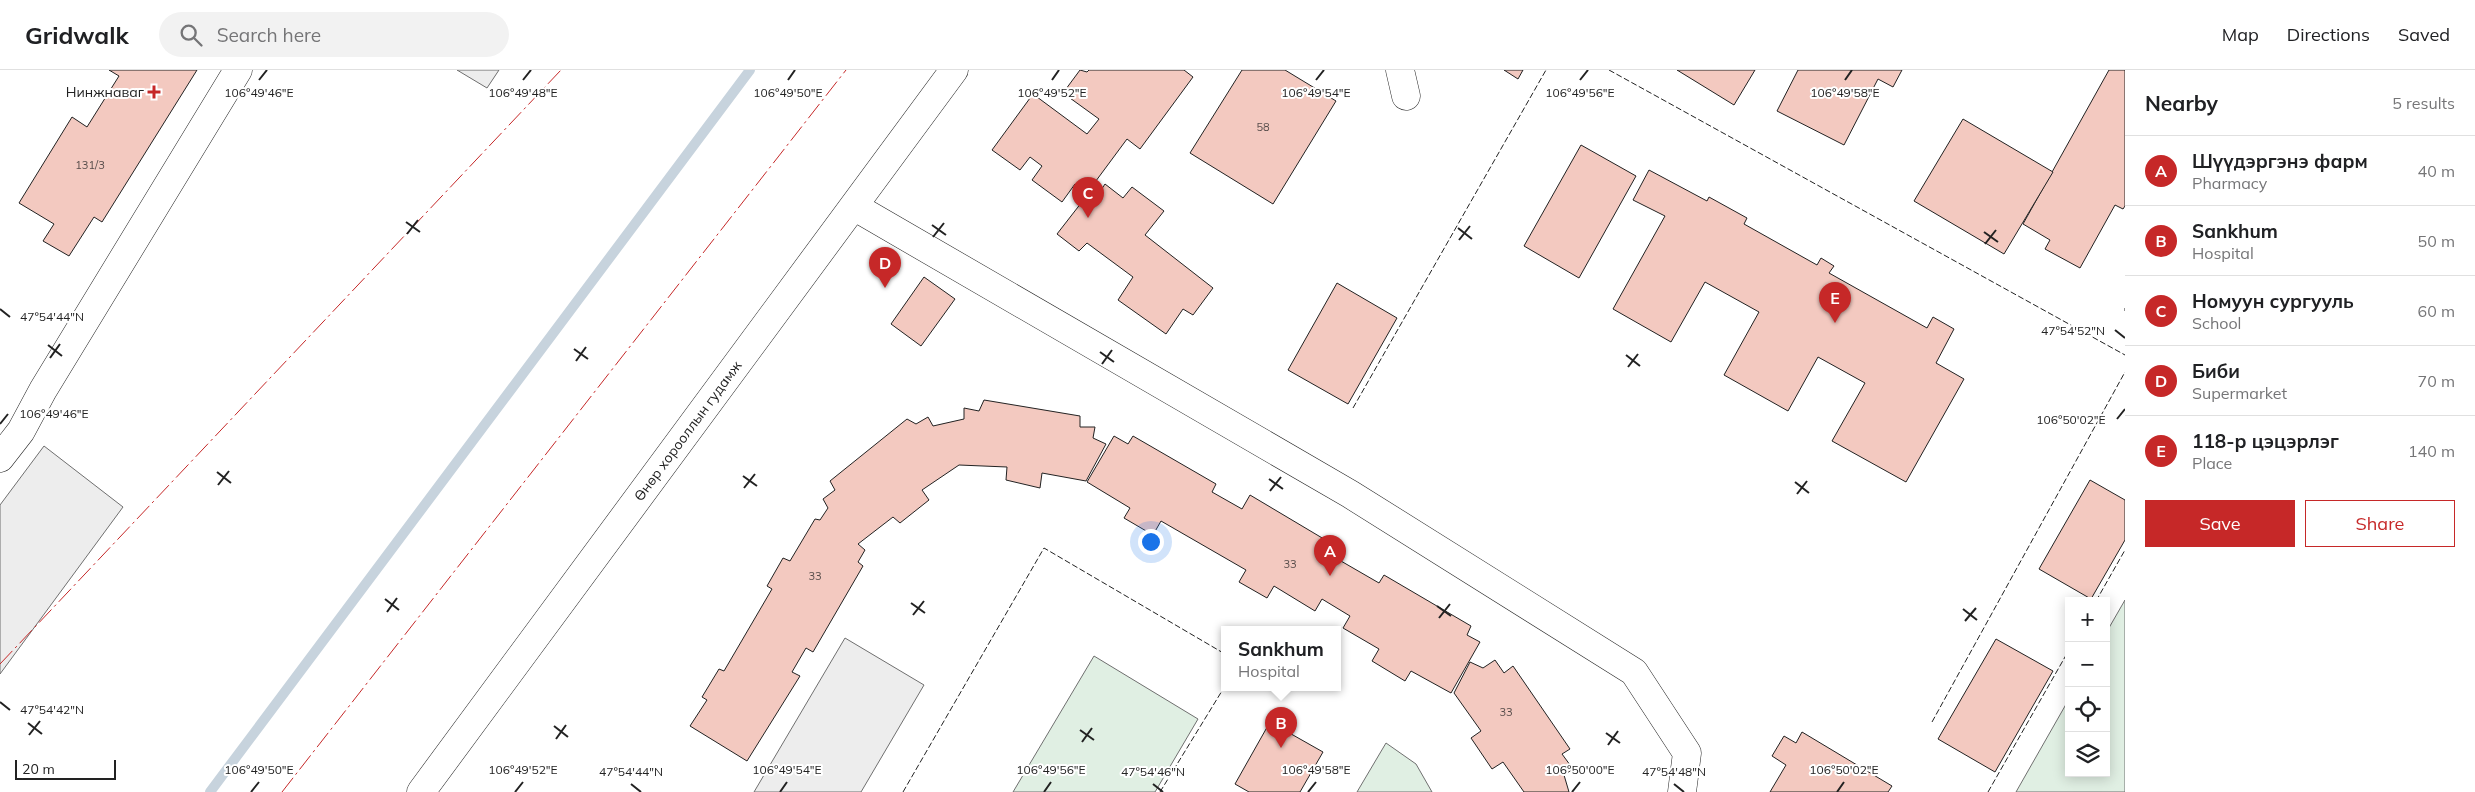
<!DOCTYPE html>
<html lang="en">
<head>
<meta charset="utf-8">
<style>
	:root { --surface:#fff; --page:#f2f2f2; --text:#202124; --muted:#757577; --line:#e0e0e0; --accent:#c62828 }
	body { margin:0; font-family:Mulish,sans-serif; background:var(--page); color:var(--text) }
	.controls { position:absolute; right:15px; bottom:15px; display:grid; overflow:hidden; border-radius:0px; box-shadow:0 2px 12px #0003 }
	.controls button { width:45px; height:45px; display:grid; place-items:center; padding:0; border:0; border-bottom:1px solid var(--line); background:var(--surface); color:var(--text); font:25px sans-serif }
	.scale { position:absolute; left:15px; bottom:12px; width:101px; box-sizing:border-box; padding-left:5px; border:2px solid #222; border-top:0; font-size:14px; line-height:18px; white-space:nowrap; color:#222; -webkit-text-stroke:4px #fff; paint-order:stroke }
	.you { position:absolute; left:1150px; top:471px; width:18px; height:18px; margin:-12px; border:4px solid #fff; border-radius:50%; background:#1a73e8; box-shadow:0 0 0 8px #1a73e833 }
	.badge { display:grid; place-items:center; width:32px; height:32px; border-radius:50%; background:var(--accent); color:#fff; font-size:16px; font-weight:700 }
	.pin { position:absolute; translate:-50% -41px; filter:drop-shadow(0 1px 2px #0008) }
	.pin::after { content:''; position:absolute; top:26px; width:18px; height:15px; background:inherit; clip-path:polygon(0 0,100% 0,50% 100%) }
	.popup { position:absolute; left:1221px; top:556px; width:120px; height:65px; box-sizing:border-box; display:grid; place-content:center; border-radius:0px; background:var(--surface); filter:drop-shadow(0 1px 4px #0005); font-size:16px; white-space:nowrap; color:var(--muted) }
	.popup b { font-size:19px; color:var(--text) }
	.popup::after { content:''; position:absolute; left:50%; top:100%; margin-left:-10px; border:10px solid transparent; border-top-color:var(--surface) }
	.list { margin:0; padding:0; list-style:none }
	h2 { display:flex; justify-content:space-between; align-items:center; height:65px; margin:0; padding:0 20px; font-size:21px }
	h2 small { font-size:16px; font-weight:400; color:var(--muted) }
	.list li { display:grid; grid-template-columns:32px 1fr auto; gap:15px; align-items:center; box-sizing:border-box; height:70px; padding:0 20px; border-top:1px solid var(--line) }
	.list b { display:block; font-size:19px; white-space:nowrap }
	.list p { margin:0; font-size:16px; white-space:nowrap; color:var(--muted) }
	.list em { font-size:16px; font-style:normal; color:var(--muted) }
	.actions { display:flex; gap:10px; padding:15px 20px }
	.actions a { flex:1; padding:11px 0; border:1px solid var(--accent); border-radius:0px; text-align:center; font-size:18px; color:var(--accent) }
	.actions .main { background:var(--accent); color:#fff }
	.icon { flex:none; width:28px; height:28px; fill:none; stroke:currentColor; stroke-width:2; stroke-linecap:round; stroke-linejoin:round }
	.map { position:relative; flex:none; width:2125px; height:722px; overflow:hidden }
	header { display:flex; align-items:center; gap:30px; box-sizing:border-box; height:70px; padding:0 25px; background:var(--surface); border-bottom:1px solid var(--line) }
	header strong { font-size:24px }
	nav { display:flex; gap:28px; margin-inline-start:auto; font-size:18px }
	.search { width:350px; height:45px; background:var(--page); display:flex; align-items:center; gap:12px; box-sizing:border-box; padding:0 18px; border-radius:28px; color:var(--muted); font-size:19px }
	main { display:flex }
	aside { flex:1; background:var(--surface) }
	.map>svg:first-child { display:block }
	.green { fill:#e0efe3; stroke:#6f6f6f }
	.parking { fill:#ededed; stroke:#6f6f6f }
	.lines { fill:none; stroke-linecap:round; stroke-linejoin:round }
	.stream { stroke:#c7d3dd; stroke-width:10 }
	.building { fill:#f3c9c0; stroke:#222 }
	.minor-casing { stroke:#222; stroke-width:29 }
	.secondary-casing { stroke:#222; stroke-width:29 }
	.minor { stroke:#fff; stroke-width:28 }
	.secondary { stroke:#fff; stroke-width:28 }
	.fence { stroke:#222; stroke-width:1; stroke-dasharray:6 2.5; stroke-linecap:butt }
	.power { stroke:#c62828; stroke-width:1; stroke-dasharray:18 4 2.5 4; stroke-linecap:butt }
	.ticks { fill:none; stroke:#222; stroke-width:2 }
	.poi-dot { fill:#c62828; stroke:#fff; stroke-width:2 }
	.labels { text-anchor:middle; stroke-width:4; stroke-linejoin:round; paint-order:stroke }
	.number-label { font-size:11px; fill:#564c4a }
	.poi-label { font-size:14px; fill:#222; stroke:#fff; text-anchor:end }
	.street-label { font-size:14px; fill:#222; stroke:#fff }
	.ticks-label { font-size:12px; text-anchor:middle; fill:#222; stroke:#fff; stroke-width:4; stroke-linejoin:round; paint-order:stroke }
</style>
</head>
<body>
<header>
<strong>Gridwalk</strong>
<div class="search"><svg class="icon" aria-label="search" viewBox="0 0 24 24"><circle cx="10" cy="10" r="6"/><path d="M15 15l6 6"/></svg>Search here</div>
<nav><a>Map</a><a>Directions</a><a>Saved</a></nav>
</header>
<main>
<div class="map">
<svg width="2125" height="722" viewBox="0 0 2125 722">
	<rect width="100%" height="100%" fill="#fff"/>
	<g class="green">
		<path d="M2125 530V722H2016L2069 629V703H2106V563Z"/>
		<path d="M1094 586 1198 649 1155 722H1013Z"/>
		<path d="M1386 673 1416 694 1432 722H1357Z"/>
	</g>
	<g class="parking">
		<path d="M457 0H499L487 18Z"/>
		<path d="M44 376 123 437 0 604V435Z"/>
		<path d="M845 568 924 615 861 722H754Z"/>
	</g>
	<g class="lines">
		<path class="stream" d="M210 722 750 0"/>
	</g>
	<g class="building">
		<path d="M109 0H197L102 152 94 147 69 186 43 171 54 154 19 133 72 47 87 57 119 6Z"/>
		<path d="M1080 0 1087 2 1089 0H1184L1193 7 1140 79 1127 69 1087 123 1075 114 1062 132 1032 110 1042 96 1030 87 1020 100 992 80 1033 24 1087 64 1099 49 1063 23Z"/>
		<path d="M1242 0H1285L1336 31 1273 134 1190 83Z"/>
		<path d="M1504 0H1523L1518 9Z"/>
		<path d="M1677 0H1755L1734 35Z"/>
		<path d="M1798 0H1902L1893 17 1878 9 1844 75 1777 41Z"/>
		<path d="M2109 0H2125V136L2123 139 2115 135 2080 198 2045 179 2050 170 2023 154Z"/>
		<path d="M1963 49 2053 102 2004 184 1914 131Z"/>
		<path d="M1581 75 1636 106 1579 208 1524 176Z"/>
		<path d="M1649 100 1707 131 1709 127 1747 148 1744 154 1817 195 1821 188 1834 196 1829 203 1927 258 1933 247 1954 259 1936 293 1964 309 1906 412 1832 371 1865 313 1818 287 1788 341 1724 305 1759 242 1705 212 1671 272 1613 239 1665 146 1633 130Z"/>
		<path d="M1105 114 1123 128 1132 117 1164 141 1145 165 1213 218 1193 245 1183 239 1166 264 1118 230 1133 207 1087 173 1079 181 1057 164 1085 128 1092 134Z"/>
		<path d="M924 207 955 229 921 276 891 254Z"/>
		<path d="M1337 213 1397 248 1348 334 1288 300Z"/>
		<path d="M984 330 1080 346V357H1095L1093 368 1106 374 1086 411 1042 403 1040 418 1006 410 1007 397 959 395 922 420 929 430 900 453 893 447 858 474 865 480 858 492 863 496 813 582 806 578 792 602 800 606 747 691 690 656 707 630 702 627 719 599 724 601 772 519 767 516 783 488 790 491 815 449 820 450 828 438 823 429 835 420 830 411 907 349 916 354 928 347 933 356 964 349V338L979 341Z"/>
		<path d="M1114 366 1128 374 1133 366 1216 414 1212 422 1242 439 1250 425 1339 478 1334 487 1379 513 1384 505 1471 556 1467 565 1480 572 1451 623 1411 601 1405 611 1372 591 1379 579 1343 558 1350 546 1322 529 1315 541 1274 516 1267 528 1239 512 1246 500 1161 451 1153 465 1124 448 1130 438 1087 412Z"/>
		<path d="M2090 410 2125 430V470L2091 529 2039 499Z"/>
		<path d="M1996 569 2053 601 1995 702 1938 669Z"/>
		<path d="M1495 590 1504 603 1513 596 1570 679 1562 684 1573 699 1564 705 1569 722H1524L1503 692 1492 699 1471 668 1481 661 1454 623 1470 592 1483 598Z"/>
		<path d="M1270 652 1323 682 1300 722H1249L1235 714Z"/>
		<path d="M1802 662 1892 716 1888 722H1770L1786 695 1772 686 1784 666 1796 673Z"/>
	</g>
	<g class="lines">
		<defs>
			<g id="minor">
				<path d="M1400 0 1406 26"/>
				<path d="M855 137 1350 424 1634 602 1687 683 1682 722"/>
				<path d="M0 388 21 361 43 320 238 0"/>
			</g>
			<g id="secondary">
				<path id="s1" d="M421 722 954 0"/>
			</g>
		</defs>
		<use href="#minor" class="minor-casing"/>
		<use href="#secondary" class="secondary-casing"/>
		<use href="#minor" class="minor"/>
		<use href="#secondary" class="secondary"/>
		<g class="fence">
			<path d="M1609 0 2125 285"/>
			<path d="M2125 238V241"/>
			<path d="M1353 338 1546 0"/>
			<path d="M2096 531 2125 480"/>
			<path d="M1932 652 2125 302"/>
			<path d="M903 722 1044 478 1225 584"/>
			<path d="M1160 722 1225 616"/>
			<path d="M1988 722 2069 580"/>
		</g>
		<g class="power">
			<path d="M0 594 561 0"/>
			<path d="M282 722 846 0"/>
		</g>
	</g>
	<path class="ticks" d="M259 10 267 0M523 10 531 0M788 10 795 0M1052 10 1059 0M1316 10 1324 0M1580 10 1588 0M1845 10 1852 0M406 152 420 162M932 155 946 165M1458 158 1472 169M1984 162 1998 172M407 164 418 150M933 167 944 153M1459 170 1470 156M1985 174 1996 160M0 239 10 247M2115 260 2125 268M48 275 62 286M574 279 588 289M1100 282 1114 292M1626 285 1640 296M50 288 60 274M576 291 586 277M1102 294 1112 280M1628 297 1638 284M2117 349 2125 339M0 354 8 344M217 402 231 413M743 406 757 416M1269 409 1283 419M1795 412 1809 423M218 415 229 401M744 418 755 404M1270 421 1281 407M1797 424 1807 411M385 529 399 540M911 533 925 543M1437 536 1451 546M1963 539 1977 550M387 542 397 528M913 545 924 531M1439 548 1450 534M1965 551 1976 538M0 632 10 640M28 653 42 664M554 656 568 667M1080 660 1094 670M1606 663 1620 673M29 665 40 651M556 669 566 655M1082 672 1092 658M1608 675 1618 661M631 714 641 722M1153 714 1163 722M1674 714 1684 722M251 722 259 712M515 722 523 712M780 722 787 712M1044 722 1051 712M1308 722 1316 712M1572 722 1580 712M1837 722 1844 712"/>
	<path class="poi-dot" d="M151.5 14.5h5v5h5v5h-5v5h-5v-5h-5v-5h5z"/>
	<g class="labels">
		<g class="number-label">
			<text x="1263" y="61">58</text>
			<text x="90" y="99">131/3</text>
			<text x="1290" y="498">33</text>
			<text x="815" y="510">33</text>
			<text x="1506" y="646">33</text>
		</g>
		<g class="poi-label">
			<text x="144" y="27">Нинжнаваг</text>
		</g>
		<g class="street-label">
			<text dy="5" stroke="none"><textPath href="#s1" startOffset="449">Өнөр хорооллын гудамж</textPath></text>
		</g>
	</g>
	<g class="ticks-label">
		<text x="259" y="27">106°49'46"E</text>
		<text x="523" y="27">106°49'48"E</text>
		<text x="788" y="27">106°49'50"E</text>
		<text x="1052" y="27">106°49'52"E</text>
		<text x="1316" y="27">106°49'54"E</text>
		<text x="1580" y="27">106°49'56"E</text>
		<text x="1845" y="27">106°49'58"E</text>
		<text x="52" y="251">47°54'44"N</text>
		<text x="2073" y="265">47°54'52"N</text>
		<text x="54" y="348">106°49'46"E</text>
		<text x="2071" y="354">106°50'02"E</text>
		<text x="52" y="644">47°54'42"N</text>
		<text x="259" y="704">106°49'50"E</text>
		<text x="523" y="704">106°49'52"E</text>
		<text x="787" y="704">106°49'54"E</text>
		<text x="1051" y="704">106°49'56"E</text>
		<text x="1316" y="704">106°49'58"E</text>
		<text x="1580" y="704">106°50'00"E</text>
		<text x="1844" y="704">106°50'02"E</text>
		<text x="631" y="706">47°54'44"N</text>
		<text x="1153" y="706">47°54'46"N</text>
		<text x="1674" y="706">47°54'48"N</text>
	</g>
</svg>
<div class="controls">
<button>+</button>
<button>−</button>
<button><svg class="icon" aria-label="locate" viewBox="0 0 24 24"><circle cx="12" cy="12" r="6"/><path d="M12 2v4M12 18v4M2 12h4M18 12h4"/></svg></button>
<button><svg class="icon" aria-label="layers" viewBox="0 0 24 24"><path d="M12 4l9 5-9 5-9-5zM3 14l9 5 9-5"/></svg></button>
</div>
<div class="scale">20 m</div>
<div class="you"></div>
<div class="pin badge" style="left:1330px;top:506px">A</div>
<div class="pin badge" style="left:1281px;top:678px">B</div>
<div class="popup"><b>Sankhum</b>Hospital</div>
<div class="pin badge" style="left:1088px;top:148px">C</div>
<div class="pin badge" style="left:885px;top:218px">D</div>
<div class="pin badge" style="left:1835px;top:253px">E</div>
</div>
<aside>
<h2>Nearby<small>5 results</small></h2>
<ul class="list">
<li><span class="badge">A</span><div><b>Шүүдэргэнэ фарм</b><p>Pharmacy</p></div><em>40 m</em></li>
<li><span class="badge">B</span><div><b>Sankhum</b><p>Hospital</p></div><em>50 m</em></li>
<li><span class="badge">C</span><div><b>Номуун сургууль</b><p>School</p></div><em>60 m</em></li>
<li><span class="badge">D</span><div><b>Биби</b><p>Supermarket</p></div><em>70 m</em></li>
<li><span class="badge">E</span><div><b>118-р цэцэрлэг</b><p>Place</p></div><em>140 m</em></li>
</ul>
<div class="actions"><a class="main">Save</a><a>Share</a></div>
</aside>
</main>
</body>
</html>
